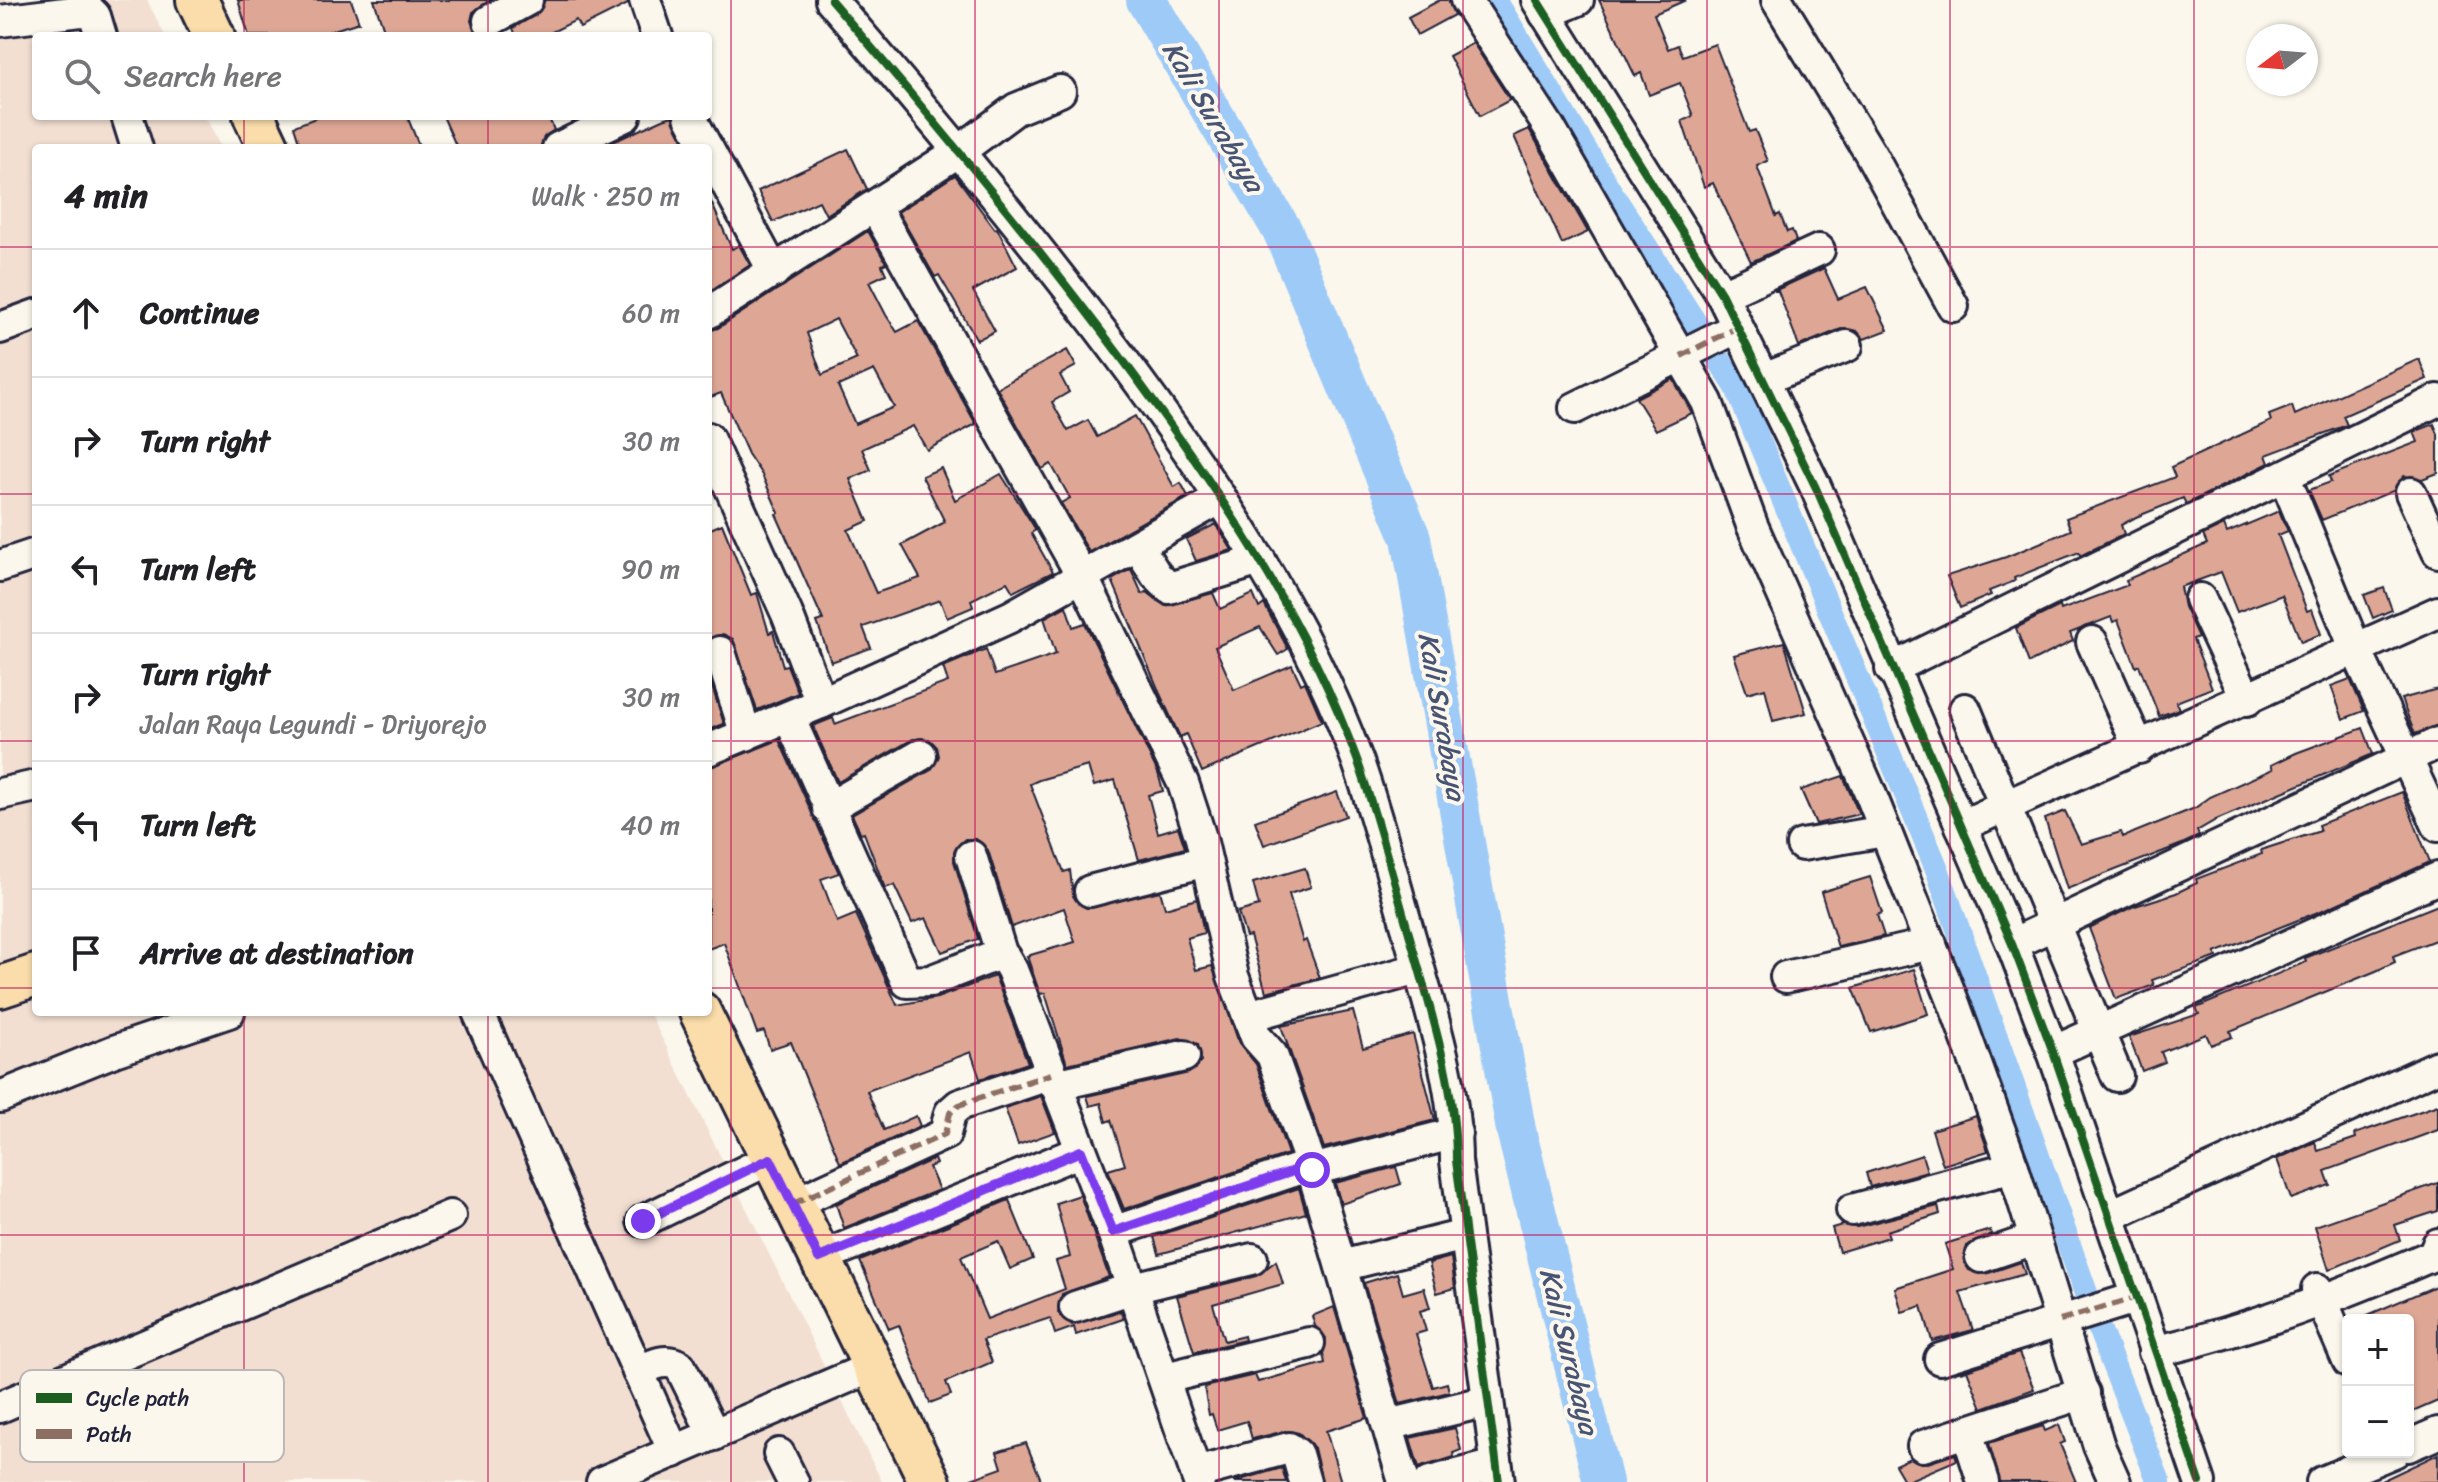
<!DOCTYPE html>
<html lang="en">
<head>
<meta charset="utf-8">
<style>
	:root { --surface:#fff; --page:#f6f6f6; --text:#202124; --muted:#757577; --line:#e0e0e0 }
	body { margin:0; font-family:Sriracha,sans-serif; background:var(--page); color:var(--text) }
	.controls { position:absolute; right:24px; bottom:24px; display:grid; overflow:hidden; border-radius:8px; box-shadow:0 2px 6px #0004 }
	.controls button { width:72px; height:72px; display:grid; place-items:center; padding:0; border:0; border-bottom:2px solid var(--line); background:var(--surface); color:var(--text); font:40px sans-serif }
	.compass { position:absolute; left:2246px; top:24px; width:72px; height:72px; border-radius:50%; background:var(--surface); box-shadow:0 2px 6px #0004; rotate:254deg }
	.stop { position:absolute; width:24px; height:24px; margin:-18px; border:6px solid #7c3aed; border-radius:50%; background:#fff }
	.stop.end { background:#7c3aed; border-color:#fff; box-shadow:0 2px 8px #0008 }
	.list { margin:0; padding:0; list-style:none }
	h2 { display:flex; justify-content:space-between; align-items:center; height:104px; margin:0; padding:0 32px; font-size:34px }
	h2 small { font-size:26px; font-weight:400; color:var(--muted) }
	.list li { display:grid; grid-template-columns:52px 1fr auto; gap:24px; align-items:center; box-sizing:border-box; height:128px; padding:0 32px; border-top:2px solid var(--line) }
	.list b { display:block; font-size:30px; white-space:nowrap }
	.list p { margin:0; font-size:26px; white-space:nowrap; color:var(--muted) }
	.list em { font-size:26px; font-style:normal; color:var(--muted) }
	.icon { flex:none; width:44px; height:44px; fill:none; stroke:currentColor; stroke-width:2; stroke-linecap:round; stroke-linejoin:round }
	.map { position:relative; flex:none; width:2438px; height:1482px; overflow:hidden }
	.search { position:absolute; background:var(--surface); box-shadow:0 2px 6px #0004; left:32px; top:32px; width:680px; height:88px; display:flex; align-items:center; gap:20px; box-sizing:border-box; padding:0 28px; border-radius:8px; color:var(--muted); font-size:30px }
	.panel { position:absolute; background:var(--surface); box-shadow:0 2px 6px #0004; left:32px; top:144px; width:680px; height:872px; border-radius:8px }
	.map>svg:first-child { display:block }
	.built { fill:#f2dfd2 }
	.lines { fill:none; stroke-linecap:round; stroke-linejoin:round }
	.canal { stroke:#9dcaf7; stroke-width:24 }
	.river { stroke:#9dcaf7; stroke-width:40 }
	.building { fill:#dea795; stroke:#22223b; stroke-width:2; fill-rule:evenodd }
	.minor-casing { stroke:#22223b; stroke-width:36 }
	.major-casing { stroke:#22223b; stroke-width:46 }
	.minor { stroke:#fbf7ec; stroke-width:30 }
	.major { stroke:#fbddab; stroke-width:40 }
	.quiet { stroke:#8d6e63; stroke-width:6; stroke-dasharray:12 6; stroke-linecap:butt }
	.cycleway-casing { stroke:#fbf7ec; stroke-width:13 }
	.cycleway { stroke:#1b5e20; stroke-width:8 }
	.route { stroke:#7c3aed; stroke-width:10 }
	.grid { fill:none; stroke:#c2185b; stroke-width:2; stroke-opacity:0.55 }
	.labels { text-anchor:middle; stroke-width:8; stroke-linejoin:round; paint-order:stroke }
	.water-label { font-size:28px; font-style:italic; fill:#475473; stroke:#fbf7ec }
	.key { fill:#fbf7ec; stroke:#bab7b7; stroke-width:2 }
	.key-label { font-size:22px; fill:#22223b }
</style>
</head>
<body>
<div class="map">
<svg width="2438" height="1482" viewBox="0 0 2438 1482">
	<rect width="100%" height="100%" fill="#fbf7ec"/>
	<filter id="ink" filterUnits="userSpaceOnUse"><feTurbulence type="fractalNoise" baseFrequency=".0125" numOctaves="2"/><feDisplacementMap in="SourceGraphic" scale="16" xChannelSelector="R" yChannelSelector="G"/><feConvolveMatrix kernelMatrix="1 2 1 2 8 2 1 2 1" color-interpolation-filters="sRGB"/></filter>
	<g filter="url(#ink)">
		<path class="built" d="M0 0H147L165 36H36V116H205L221 148H36V1012H649L882 1482H0Z"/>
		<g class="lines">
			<path class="canal" d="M1495 0 1612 194 1736 386 1937 869 2093 1313 2159 1482"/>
			<path class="river" d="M1146 0 1283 232 1411 538 1516 1130 1603 1482"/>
		</g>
		<g class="building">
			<path d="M238 0H351L359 22 315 36H249Z"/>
			<path d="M374 0H490L473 12 471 21 477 34 470 36H386Z"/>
			<path d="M545 0H627L628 4 580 28 576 20 544 36H516L513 28 536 15Z"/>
			<path d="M1440 0H1448L1454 15 1417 35 1408 17Z"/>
			<path d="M1599 0H1686L1654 14 1668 49 1678 45 1683 56 1715 44 1749 132 1755 130 1768 161 1757 166 1776 216 1780 214 1787 232 1792 230 1796 241 1751 262 1713 183 1704 187 1682 121 1693 116 1680 83 1649 95 1641 73 1635 76Z"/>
			<path d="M1473 43 1510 100 1480 116 1449 56Z"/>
			<path d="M321 116H407L420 148H301L294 126Z"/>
			<path d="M443 116H548L554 130 544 137 540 148H457Z"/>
			<path d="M672 116 687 148H600L663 119Z"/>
			<path d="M1529 129 1588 232 1562 244 1514 136Z"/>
			<path d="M848 149 867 189 826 215 819 201 773 222 758 191Z"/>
			<path d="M955 175 995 229 997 228 1017 267 973 291 995 331 977 340 939 275 935 277 898 212Z"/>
			<path d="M708 195 732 249 739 245 750 265 708 292Z"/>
			<path d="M868 231 886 263 882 265 886 274 869 282 886 315 897 332 918 321 976 424 927 450 913 426 862 449 871 470 850 479 868 521 848 530 876 593 920 578 902 545 945 522 922 476 941 468 955 500 1001 474 1036 530 1031 533 1053 572 1013 592 1007 582 971 600 973 607 947 618 940 600 863 627 871 648 831 662 817 622 823 620 776 514 779 513 762 475 748 454 721 393 708 398V331L718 328ZM836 319 857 359 822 375 807 333ZM874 370 894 407 855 424 838 386Z"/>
			<path d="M1824 268 1838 299 1867 287 1888 330 1864 339 1857 331 1841 329 1799 346 1778 291H1774Z"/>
			<path d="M1067 350 1076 366 1060 375 1069 392 1052 402 1068 431 1088 420 1097 437 1135 416 1174 487 1181 483 1188 496 1089 552 1061 503 1070 498 1051 464 1042 469 997 388Z"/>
			<path d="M2419 359 2427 379 2343 416 2347 425 2266 455 2269 463 2186 504 2183 498 2136 517 2121 525 2124 534 2080 556 2079 552 2014 578 2015 581 1989 591 1991 595 1960 608 1947 576 2006 557 2071 530 2066 518 2175 477 2171 467 2271 421 2269 415 2292 406 2295 415Z"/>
			<path d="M1673 379 1692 413 1656 430 1636 398Z"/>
			<path d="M2434 424 2438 434V473L2422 479 2404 476 2393 491 2322 520 2309 490 2331 482 2329 476 2418 442 2414 432Z"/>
			<path d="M2279 511 2288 531 2278 535 2307 611 2312 609 2321 634 2301 642 2282 595 2237 612 2221 572 2180 587 2184 607 2198 637 2193 639 2212 688 2176 702 2179 709 2159 716 2139 665 2136 667 2118 620 2113 622 2111 617 2070 633 2073 641 2029 663 2016 628 2060 606 2061 610 2128 585 2126 580 2207 544 2203 535 2224 525 2227 533Z"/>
			<path d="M722 524 751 595 757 593 769 633 773 631 783 666 787 665 798 693 757 710 733 639 723 634 708 639V530Z"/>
			<path d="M1216 524 1232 550 1196 561 1186 539Z"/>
			<path d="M1131 569 1142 594 1147 592 1165 606 1213 593 1220 609 1253 594 1259 608 1264 604 1288 649 1278 655 1260 627 1215 647 1234 690 1292 665 1301 684 1305 682 1322 721 1202 772 1186 734 1180 737 1161 696 1112 580Z"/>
			<path d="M2384 588 2392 610 2373 618 2364 595Z"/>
			<path d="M1066 606 1073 627 1085 623 1158 773 1163 791 1148 795 1158 833 1178 827 1185 848 1139 860 1115 780 1094 786 1088 766 1039 780 1030 784 1064 872 1070 870 1073 896 1086 908 1160 891 1165 908 1197 899 1204 933 1187 938 1196 970 1212 966 1239 1043 1256 1064 1288 1154 1124 1209 1108 1170 1125 1165 1111 1120 1106 1122 1101 1103 1090 1106 1087 1096 1189 1073 1201 1062 1198 1044 1180 1038 1067 1064 1045 993 1040 994 1027 956 1075 942 1064 908 1012 927 988 850 976 839H965L954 851V861L978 939 942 952 926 918 912 923 894 885 885 888 864 833 861 834 852 815 931 770 939 756 937 747 929 739H913L838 782 813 726 833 718 835 724 948 682 943 667 986 649 995 675 1056 654 1044 618Z"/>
			<path d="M1784 642 1806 713 1773 721 1765 688 1747 693 1734 655Z"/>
			<path d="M708 674 724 724 708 730Z"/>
			<path d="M2350 679 2364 711 2343 719 2331 686Z"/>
			<path d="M2438 689V725L2415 734 2401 699Z"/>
			<path d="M2363 728 2373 754 2216 820 2197 831 2199 836 2182 844 2067 889 2045 819 2065 811 2081 844 2121 832 2123 837 2195 808 2210 797 2273 769 2271 765 2296 753Z"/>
			<path d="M779 740 839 873 821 879 837 922 856 914 897 1005 937 998 995 976 1028 1063 980 1079 971 1052 867 1091 884 1130 916 1116 920 1126 840 1163 791 1042 770 1049 764 1031 757 1033 724 943 708 949V768Z"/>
			<path d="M1843 776 1859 814 1816 824 1801 790Z"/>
			<path d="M1337 792 1346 816 1264 845 1255 821Z"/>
			<path d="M2402 792 2430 862 2328 908 2215 953 2217 957 2152 980 2154 985 2116 999 2089 928 2132 907 2176 893 2197 883 2196 879 2262 854 2261 850 2320 831 2318 825Z"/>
			<path d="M1305 868 1311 887 1289 894 1303 942 1306 940 1320 978 1266 992 1250 936 1246 937 1238 912 1259 906 1253 883Z"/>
			<path d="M1870 877 1882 913 1877 915 1884 936 1838 947 1821 892Z"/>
			<path d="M2438 905V939L2393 956 2395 962 2376 971 2230 1031 2232 1037 2211 1045 2206 1034 2161 1052 2165 1062 2142 1071 2129 1037 2199 1014 2196 1008 2306 962 2305 958Z"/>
			<path d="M1914 969 1928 1014 1871 1032 1853 988Z"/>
			<path d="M1353 1011 1363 1048 1413 1034 1435 1120 1324 1148 1281 1026Z"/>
			<path d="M1041 1096 1055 1132 1018 1145 1005 1108Z"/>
			<path d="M2438 1105V1130L2325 1171 2330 1185 2291 1199 2277 1159 2315 1142 2318 1151 2356 1138 2355 1134Z"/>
			<path d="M1976 1116 1988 1151 1943 1165 1932 1130Z"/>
			<path d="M1922 1155 1927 1171 1870 1187 1866 1173Z"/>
			<path d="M934 1159 936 1164 929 1167 939 1190 844 1228 836 1204Z"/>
			<path d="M1396 1167 1401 1184 1341 1204 1335 1183Z"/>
			<path d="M2438 1183V1211L2395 1225 2400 1240 2329 1270 2315 1226Z"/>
			<path d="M1299 1188 1306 1213 1159 1254 1154 1237Z"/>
			<path d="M1080 1195 1109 1277 1062 1294 1058 1313 1072 1325 1121 1311 1123 1319 1076 1335 1074 1327 1055 1334 1050 1318 983 1340 992 1362 946 1382 951 1395 930 1403 899 1325 889 1329 860 1261 1009 1200 1033 1259 1010 1269 998 1241 961 1257 987 1319 1065 1289 1056 1261 1070 1257 1056 1203Z"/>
			<path d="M1938 1206 1940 1214 1887 1231 1889 1237 1839 1252 1832 1228 1842 1225 1857 1227Z"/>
			<path d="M1990 1230 1991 1234 1967 1246 1964 1262 1969 1270 1986 1274 2021 1262 2025 1274 1960 1292 1973 1330 1932 1341 1922 1306 1902 1312 1895 1288 1953 1269 1945 1244Z"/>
			<path d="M1451 1257 1455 1288 1437 1293 1429 1263Z"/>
			<path d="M1276 1261 1283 1284 1213 1304 1224 1341 1244 1336 1245 1340 1194 1352 1177 1296 1256 1276Z"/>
			<path d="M1397 1273 1403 1294 1424 1288 1430 1308 1420 1311 1426 1331 1416 1334 1433 1387 1447 1383 1449 1392 1400 1404 1364 1283Z"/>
			<path d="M2438 1285V1401L2408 1414V1320H2356Z"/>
			<path d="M1334 1307 1367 1418 1326 1431 1341 1482H1322L1314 1448 1299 1433 1285 1431 1252 1439 1247 1421 1217 1430 1212 1414 1209 1415 1204 1387 1255 1375 1258 1382 1325 1363 1323 1354 1326 1338 1315 1326 1312 1316Z"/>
			<path d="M2019 1353 2034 1389 1982 1408 1967 1370 1960 1372Z"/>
			<path d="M2059 1425 2065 1442 2060 1444 2076 1482H2000L1989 1443 2043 1426 2045 1431Z"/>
			<path d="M1455 1428 1461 1450 1453 1453 1454 1457 1419 1468 1410 1438Z"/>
			<path d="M1026 1443 1042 1482H972L971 1479 1002 1468 997 1452Z"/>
			<path d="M1955 1454 1957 1460 1905 1482 1895 1465 1910 1458 1928 1463Z"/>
			<path d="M2438 1454V1482H2379Z"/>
			<path d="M1282 1468 1286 1482H1233Z"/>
		</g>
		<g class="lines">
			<defs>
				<g id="minor">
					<path d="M645 0 657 36"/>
					<path d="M831 0C931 116 1028 233 1120 356 1213 481 1304 614 1358 762 1378 819 1393 878 1410 937 1430 1009 1456 1085 1456 1161L1499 1482"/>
					<path d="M1466 0 1549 127 1707 402 1752 525 1869 790 1955 1006 2013 1167 2099 1446 2115 1482"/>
					<path d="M1537 0 1722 295 1816 488 2012 944 2053 1052 2200 1482"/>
					<path d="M1777 0 1870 153 1953 306"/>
					<path d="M1545 14 1578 0"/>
					<path d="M0 21 89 10 95 16 101 36"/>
					<path d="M489 21 527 0"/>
					<path d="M127 116 137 148"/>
					<path d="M690 116 707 148"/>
					<path d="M558 148 625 116"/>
					<path d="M708 149 774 272"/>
					<path d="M875 207 1083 578 1183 783 1201 838 1233 976 1256 1037 1272 1055 1311 1165 1404 1482"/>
					<path d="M1722 295 1819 250"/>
					<path d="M708 313 961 150 1016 109 1060 91"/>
					<path d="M0 328 36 315"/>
					<path d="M1764 379 1847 346"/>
					<path d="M1575 408 1736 328"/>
					<path d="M708 438 787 614 821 703"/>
					<path d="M2285 478 2356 650 2438 826"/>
					<path d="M2411 493 2438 552"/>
					<path d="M1138 546 1156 575 1169 588 1260 560"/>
					<path d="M0 566 36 554"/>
					<path d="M2200 599 2247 700"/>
					<path d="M2092 642 2139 748"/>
					<path d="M720 652 746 735"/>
					<path d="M1891 669 2438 400"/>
					<path d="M1965 709 2117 1076"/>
					<path d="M789 717 907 982 930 981 997 955 1005 958 1012 970 1113 1232 1199 1482"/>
					<path d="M708 750 821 703 1010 617 1221 498"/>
					<path d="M0 794 36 786"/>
					<path d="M828 808 921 755"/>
					<path d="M1961 826 2438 612"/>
					<path d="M1802 845 1885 831"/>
					<path d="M971 856 1002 956"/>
					<path d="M1090 891 1206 861"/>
					<path d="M2012 944 2438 743"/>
					<path d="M1786 977 1931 944"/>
					<path d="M478 1012 674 1452"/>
					<path d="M1248 1016 1418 969"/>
					<path d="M2053 1052 2438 878"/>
					<path d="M1055 1085 1184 1056"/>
					<path d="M0 1097 114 1051 229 1012"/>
					<path d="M1312 1170 1456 1133"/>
					<path d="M793 1204 945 1134 950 1113 959 1105 1051 1074"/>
					<path d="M1852 1210 2013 1167"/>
					<path d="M2109 1216 2438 1066"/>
					<path d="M643 1221 770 1159"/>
					<path d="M1113 1232 1311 1165"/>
					<path d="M1981 1257 2034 1239"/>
					<path d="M819 1258 1081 1151"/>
					<path d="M1341 1266 1465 1235"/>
					<path d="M2317 1289 2348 1361"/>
					<path d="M1075 1307 1133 1288 1252 1259"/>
					<path d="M2154 1352C2254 1328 2339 1296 2433 1255L2438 1244"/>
					<path d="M1940 1359 2135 1298"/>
					<path d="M638 1372C652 1365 665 1357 680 1366L714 1435"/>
					<path d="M1165 1378 1309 1343"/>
					<path d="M0 1407 450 1216"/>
					<path d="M1388 1425 1488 1401"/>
					<path d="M1967 1432 1983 1482"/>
					<path d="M1923 1446 2084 1393"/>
					<path d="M2408 1446 2438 1433"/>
					<path d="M779 1454 793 1482"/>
					<path d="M1196 1473 1289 1448 1297 1454 1305 1482"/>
					<path d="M602 1482 872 1367"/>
					<path d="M1430 1482 1496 1465"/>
					<path d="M2322 1482 2394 1452"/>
				</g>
				<g id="major">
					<path d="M197 0 214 36"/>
					<path d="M254 116 269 148"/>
					<path d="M0 987 36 975"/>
					<path d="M700 1012 930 1482"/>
				</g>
			</defs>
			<use href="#minor" class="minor-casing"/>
			<use href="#major" class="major-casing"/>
			<use href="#minor" class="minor"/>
			<use href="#major" class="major"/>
			<g class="quiet">
				<path d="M1681 356 1736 328"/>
				<path d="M793 1204 945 1134 950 1113 959 1105 1051 1074"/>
				<path d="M2060 1320 2135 1298"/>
			</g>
			<defs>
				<g id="cycleway">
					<path d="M831 0C931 116 1028 233 1120 356 1213 481 1304 614 1358 762 1378 819 1393 878 1410 937 1430 1009 1456 1085 1456 1161L1499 1482"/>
					<path d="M1537 0 1722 295 1816 488 2012 944 2053 1052 2200 1482"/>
				</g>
			</defs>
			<use href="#cycleway" class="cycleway-casing"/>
			<use href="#cycleway" class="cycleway"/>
		</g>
	</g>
	<g class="lines" filter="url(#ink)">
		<path class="route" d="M643 1221 770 1159 819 1258 1081 1151 1113 1232 1311 1165 1312 1170"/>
	</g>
	<path class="grid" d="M244 0V36M488 0V36M731 0V1482M975 0V1482M1219 0V1482M1463 0V1482M1707 0V1482M1950 0V1482M2194 0V1482M244 116V148M488 116V148M0 247H36M708 247H2438M0 494H36M708 494H2438M0 741H36M708 741H2438M0 988H36M708 988H2438M244 1012V1482M488 1012V1482M0 1235H2438"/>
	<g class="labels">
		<g class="water-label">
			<text transform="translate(1214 116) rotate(59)" y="10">Kali Surabaya</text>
			<text transform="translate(1443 716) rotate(80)" y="10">Kali Surabaya</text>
			<text transform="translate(1570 1351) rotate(76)" y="10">Kali Surabaya</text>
		</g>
	</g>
	<rect x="20" y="1370" width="264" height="92" rx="12" class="key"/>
	<rect x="36" y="1393" width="36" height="10" fill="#1b5e20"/>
	<rect x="36" y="1429" width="36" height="10" fill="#8d6e63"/>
	<g class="key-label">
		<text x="86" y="1406">Cycle path</text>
		<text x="86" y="1442">Path</text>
	</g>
</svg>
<div class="controls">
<button>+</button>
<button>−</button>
</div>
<svg class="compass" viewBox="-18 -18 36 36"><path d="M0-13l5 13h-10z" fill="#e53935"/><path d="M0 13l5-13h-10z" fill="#757577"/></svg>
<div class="stop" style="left:1312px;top:1170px"></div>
<div class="stop end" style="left:643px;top:1221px"></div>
<div class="search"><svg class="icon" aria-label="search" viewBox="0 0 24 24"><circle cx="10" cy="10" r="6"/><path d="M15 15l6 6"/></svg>Search here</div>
<section class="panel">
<h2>4 min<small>Walk · 250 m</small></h2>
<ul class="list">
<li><svg class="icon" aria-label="ahead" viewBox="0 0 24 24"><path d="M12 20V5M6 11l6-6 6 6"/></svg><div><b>Continue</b></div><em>60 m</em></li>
<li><svg class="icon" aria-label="right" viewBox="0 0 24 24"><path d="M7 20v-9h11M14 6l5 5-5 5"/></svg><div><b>Turn right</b></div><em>30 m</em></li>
<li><svg class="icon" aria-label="left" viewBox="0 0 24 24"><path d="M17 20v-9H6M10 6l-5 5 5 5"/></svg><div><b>Turn left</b></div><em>90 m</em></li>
<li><svg class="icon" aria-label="right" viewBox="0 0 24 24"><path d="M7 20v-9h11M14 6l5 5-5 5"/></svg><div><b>Turn right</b><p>Jalan Raya Legundi - Driyorejo</p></div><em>30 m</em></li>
<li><svg class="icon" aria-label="left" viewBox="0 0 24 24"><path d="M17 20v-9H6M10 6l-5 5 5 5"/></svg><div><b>Turn left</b></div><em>40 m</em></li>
<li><svg class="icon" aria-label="arrive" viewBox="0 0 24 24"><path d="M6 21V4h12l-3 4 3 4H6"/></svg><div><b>Arrive at destination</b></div></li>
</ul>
</section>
</div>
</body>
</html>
